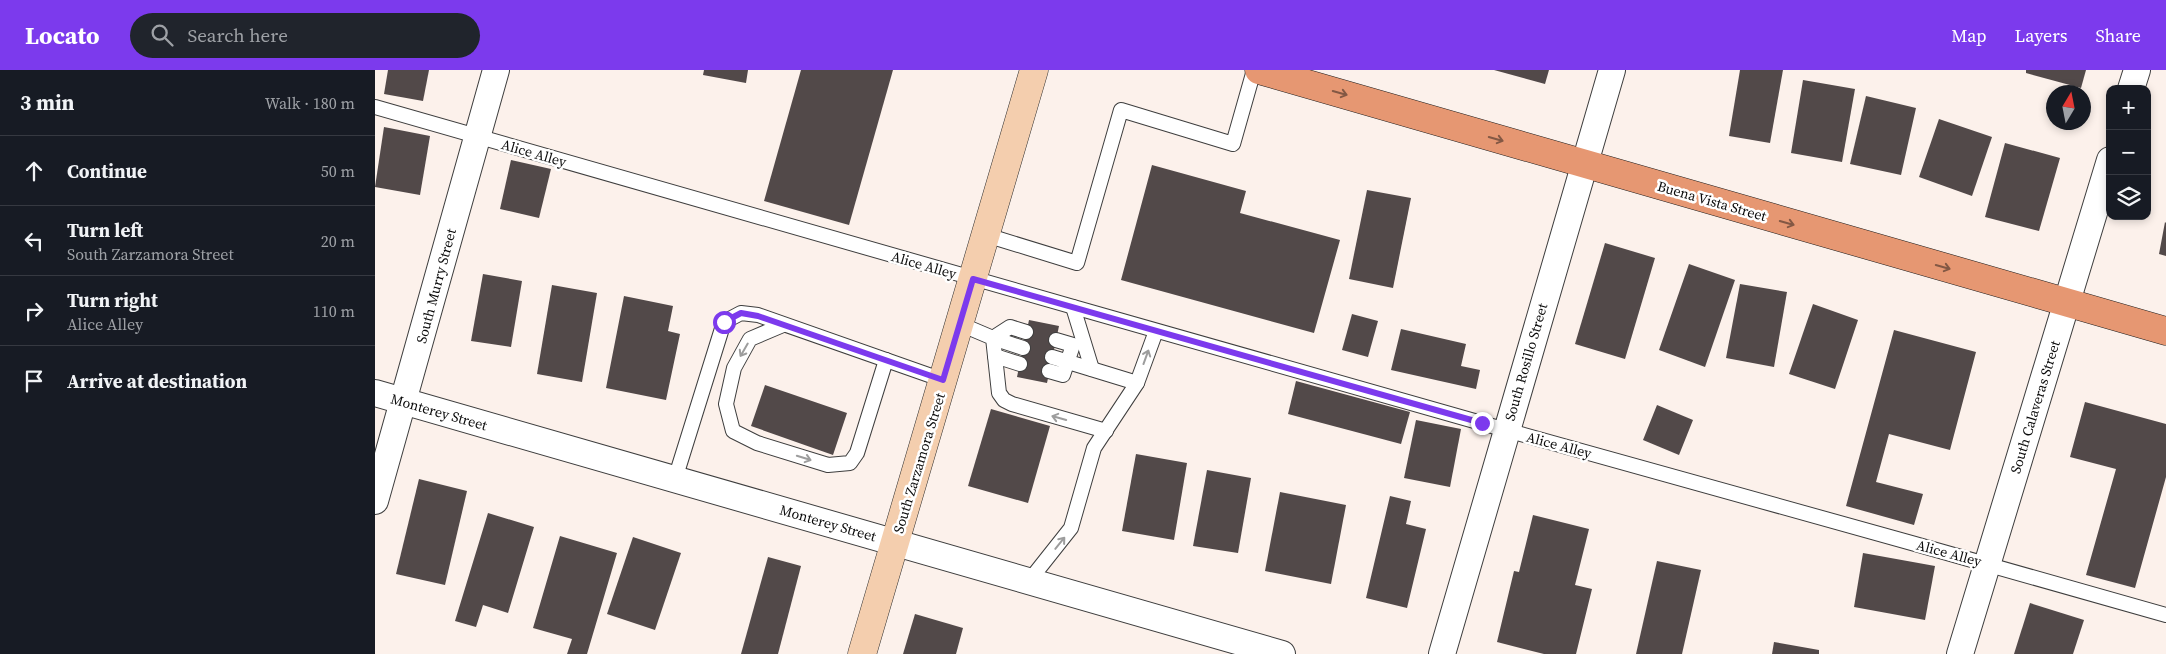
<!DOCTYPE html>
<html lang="en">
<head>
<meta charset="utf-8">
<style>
	:root { --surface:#171b24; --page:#20242c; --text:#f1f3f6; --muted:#9ea1a6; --line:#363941; --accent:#7c3aed }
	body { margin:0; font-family:"Source Serif 4",serif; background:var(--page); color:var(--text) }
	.controls { position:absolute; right:15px; top:15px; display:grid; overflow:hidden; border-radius:10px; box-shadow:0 2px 8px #0003 }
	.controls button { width:45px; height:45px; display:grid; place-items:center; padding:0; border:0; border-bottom:1px solid var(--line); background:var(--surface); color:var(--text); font:25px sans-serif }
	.compass { position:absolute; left:1671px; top:15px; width:45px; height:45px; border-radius:50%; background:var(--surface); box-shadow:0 2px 8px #0003; rotate:10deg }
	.stop { position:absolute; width:15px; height:15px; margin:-11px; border:4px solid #7c3aed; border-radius:50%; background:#fff }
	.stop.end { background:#7c3aed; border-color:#fff; box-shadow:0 1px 5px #0008 }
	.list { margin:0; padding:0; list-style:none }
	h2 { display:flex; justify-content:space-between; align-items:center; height:65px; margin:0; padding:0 20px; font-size:21px }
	h2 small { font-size:16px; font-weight:400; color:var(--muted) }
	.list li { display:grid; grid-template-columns:32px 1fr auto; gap:15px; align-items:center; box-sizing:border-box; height:70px; padding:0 20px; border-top:1px solid var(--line) }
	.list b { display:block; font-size:19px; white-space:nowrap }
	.list p { margin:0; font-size:16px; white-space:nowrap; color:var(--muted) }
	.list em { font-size:16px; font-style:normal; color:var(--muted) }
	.icon { flex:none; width:28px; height:28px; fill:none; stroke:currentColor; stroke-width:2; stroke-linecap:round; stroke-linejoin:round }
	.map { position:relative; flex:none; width:1791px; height:584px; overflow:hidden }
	header { display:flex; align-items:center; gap:30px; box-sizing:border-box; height:70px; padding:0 25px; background:var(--accent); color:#fff }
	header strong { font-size:24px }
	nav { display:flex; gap:28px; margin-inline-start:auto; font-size:18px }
	.search { width:350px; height:45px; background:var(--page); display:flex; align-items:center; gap:12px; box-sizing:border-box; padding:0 18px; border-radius:28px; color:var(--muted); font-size:19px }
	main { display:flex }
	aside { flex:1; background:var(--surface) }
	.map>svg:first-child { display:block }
	.building { fill:#524949 }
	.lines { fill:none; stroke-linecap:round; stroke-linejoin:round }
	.lane-casing { stroke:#3e3e3e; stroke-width:16 }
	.street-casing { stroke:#3e3e3e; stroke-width:28 }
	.secondary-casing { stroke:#2d2d2d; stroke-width:29 }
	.primary-casing { stroke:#1c1c1c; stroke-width:29 }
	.lane { stroke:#fff; stroke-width:14 }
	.street { stroke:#fff; stroke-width:26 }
	.secondary { stroke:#f4ceae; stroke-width:28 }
	.primary { stroke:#e69772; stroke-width:28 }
	.oneway { stroke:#835844 }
	.oneway2 { stroke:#9d9d9d }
	.route { stroke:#7c3aed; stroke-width:6 }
	.labels { text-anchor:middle; stroke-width:5; stroke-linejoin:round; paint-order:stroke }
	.street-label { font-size:14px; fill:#0b0b0b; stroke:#fff }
</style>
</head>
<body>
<header>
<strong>Locato</strong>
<div class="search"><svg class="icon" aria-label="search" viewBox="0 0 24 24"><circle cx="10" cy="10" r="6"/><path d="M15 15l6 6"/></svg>Search here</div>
<nav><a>Map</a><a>Layers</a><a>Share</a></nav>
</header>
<main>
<aside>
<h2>3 min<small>Walk · 180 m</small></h2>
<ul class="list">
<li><svg class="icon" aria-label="ahead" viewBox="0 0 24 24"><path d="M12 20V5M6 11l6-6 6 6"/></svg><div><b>Continue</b></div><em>50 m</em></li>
<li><svg class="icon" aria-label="left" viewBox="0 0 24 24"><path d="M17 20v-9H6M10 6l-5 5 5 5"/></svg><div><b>Turn left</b><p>South Zarzamora Street</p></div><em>20 m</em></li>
<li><svg class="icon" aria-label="right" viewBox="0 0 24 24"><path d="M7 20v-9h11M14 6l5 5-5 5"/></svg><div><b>Turn right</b><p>Alice Alley</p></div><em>110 m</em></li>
<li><svg class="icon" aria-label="arrive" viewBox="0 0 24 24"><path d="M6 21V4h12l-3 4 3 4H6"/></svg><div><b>Arrive at destination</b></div></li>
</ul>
</aside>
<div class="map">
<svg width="1791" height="584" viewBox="0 0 1791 584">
	<rect width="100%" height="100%" fill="#fcf1eb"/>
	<g class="building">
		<path d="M13 0H54L48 31 9 24Z"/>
		<path d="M329 0H373L371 13 328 5Z"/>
		<path d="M426 0H518L474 155 389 131Z"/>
		<path d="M1119 0H1174L1170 14Z"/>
		<path d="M1365 0H1408L1395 73 1354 66Z"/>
		<path d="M1651 0H1711L1706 18 1651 3Z"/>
		<path d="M1428 10 1480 19 1467 92 1416 83Z"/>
		<path d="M1491 26 1541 38 1526 105 1475 94Z"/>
		<path d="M1564 49 1617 67 1597 126 1544 107Z"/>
		<path d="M9 57 55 66 45 125 0 117Z"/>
		<path d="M1630 73 1685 88 1664 161 1610 147Z"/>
		<path d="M136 90 176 99 164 148 125 139Z"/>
		<path d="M777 95 871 121 865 143 965 170 939 263 746 210Z"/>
		<path d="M992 120 1036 128 1018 218 974 209Z"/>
		<path d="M1790 152 1791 153V186L1784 184Z"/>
		<path d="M1230 173 1280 188 1250 289 1200 274Z"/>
		<path d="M1314 194 1360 210 1330 297 1284 280Z"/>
		<path d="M108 204 147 211 136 277 96 271Z"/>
		<path d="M1365 214 1412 222 1399 297 1351 288Z"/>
		<path d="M177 215 222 223 207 312 162 304Z"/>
		<path d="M249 226 298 236 293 261 305 264 291 330 231 318Z"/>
		<path d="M1438 234 1483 250 1460 319 1414 304Z"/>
		<path d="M977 244 1003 251 993 287 967 280Z"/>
		<path d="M654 250 684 256 672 313 642 307Z"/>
		<path d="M1026 259 1091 274 1086 296 1105 300 1101 319 1016 300Z"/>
		<path d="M1519 260 1601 282 1575 380 1514 364 1501 412 1548 424 1539 455 1471 436Z"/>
		<path d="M921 311 1035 342 1026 374 913 344Z"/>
		<path d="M390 315 472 343 458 385 376 356Z"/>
		<path d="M1710 332 1791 354V407L1760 518 1711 505 1741 399 1695 387Z"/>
		<path d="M1282 335 1318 350 1304 385 1268 370Z"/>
		<path d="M616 339 675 356 653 433 593 416Z"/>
		<path d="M1041 350 1086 359 1075 417 1029 408Z"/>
		<path d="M761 384 812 393 799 470 747 461Z"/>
		<path d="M832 400 876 408 863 483 818 476Z"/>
		<path d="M44 409 92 421 70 515 21 504Z"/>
		<path d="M905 422 971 435 956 514 890 501Z"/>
		<path d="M1015 426 1036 431 1031 454 1051 459 1032 538 991 528Z"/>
		<path d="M113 443 159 457 133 543 108 535 101 557 80 551Z"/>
		<path d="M1158 445 1214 459 1200 515 1217 519 1201 584H1169L1122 572 1139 501 1144 502Z"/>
		<path d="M185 466 242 483 212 584H192L197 569 158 558Z"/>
		<path d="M258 467 306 483 280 560 232 544Z"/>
		<path d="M1488 483 1560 496 1550 550 1479 537Z"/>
		<path d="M393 487 426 496 403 584H366Z"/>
		<path d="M1282 491 1326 500 1307 584H1261Z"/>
		<path d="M1655 533 1709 550 1698 584H1639Z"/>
		<path d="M540 544 588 558 581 584H528Z"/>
		<path d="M1399 572 1444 580V584H1397Z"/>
	</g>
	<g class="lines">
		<defs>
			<g id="lane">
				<path d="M0 37C375 144 749 252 1124 358 1347 421 1569 481 1791 545"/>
				<path d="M611 165 702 193 746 40 858 74 879 0"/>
				<path d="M698 237 717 299"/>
				<path d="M585 254 618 268 624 323 629 330 637 334 731 361"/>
				<path d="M408 255 375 269 359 298 351 334 358 361 382 373 453 395 475 393 482 383 511 290"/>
				<path d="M618 268 635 257 651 262"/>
				<path d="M618 268 648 278"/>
				<path d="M620 286 645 294"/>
				<path d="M677 287 762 313"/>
				<path d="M674 301 688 305 698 275 681 270"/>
				<path d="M300 409 349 252 366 243 383 245 568 310"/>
				<path d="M654 511 696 458 719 378 762 313 781 261"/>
			</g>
			<g id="street">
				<path d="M1756 19 1762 0"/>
				<path d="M0 323 907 584"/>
				<path d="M0 431 121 0"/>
				<path d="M1067 584 1237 0"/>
				<path d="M1585 584 1735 90"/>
			</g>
			<path id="secondary" d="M487 584 659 0"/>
			<path id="primary" d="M884 0 1791 261"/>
		</defs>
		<use href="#lane" class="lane-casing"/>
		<use href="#street" class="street-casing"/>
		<use href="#secondary" class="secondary-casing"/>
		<use href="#primary" class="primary-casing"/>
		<use href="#lane" class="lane"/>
		<use href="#street" class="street"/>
		<use href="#secondary" class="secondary"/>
		<use href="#primary" class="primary"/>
	</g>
	<defs><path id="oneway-shaft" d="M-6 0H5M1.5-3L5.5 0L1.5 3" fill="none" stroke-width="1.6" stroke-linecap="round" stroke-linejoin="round" transform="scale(1.25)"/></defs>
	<g class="oneway">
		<use href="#oneway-shaft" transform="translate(965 23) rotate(16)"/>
		<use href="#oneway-shaft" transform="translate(1121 69) rotate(16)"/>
		<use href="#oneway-shaft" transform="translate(1412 153) rotate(16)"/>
		<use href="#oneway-shaft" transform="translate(1568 197) rotate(16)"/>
	</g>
	<g class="oneway2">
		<use href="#oneway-shaft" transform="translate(369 280) rotate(120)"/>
		<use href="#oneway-shaft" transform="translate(771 287) rotate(-70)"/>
		<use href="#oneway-shaft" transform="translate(684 348) rotate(-164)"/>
		<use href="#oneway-shaft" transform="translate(429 388) rotate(17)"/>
		<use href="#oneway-shaft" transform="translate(685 473) rotate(-51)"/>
	</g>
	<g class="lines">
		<path class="route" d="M349 252 366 243 383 246 568 310 598 209 1107 353"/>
	</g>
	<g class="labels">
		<g class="street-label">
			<text transform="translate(159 83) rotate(16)" y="5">Alice Alley</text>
			<text transform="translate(1337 131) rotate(16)" y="5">Buena Vista Street</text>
			<text transform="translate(549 195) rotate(16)" y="5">Alice Alley</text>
			<text transform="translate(61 216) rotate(-75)" y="5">South Murry Street</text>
			<text transform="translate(1151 292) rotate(-74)" y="5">South Rosillo Street</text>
			<text transform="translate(1660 337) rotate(-73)" y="5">South Calaveras Street</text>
			<text transform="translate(64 342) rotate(16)" y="5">Monterey Street</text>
			<text transform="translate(1184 375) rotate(15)" y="5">Alice Alley</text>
			<text transform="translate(544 393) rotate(-73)" y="5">South Zarzamora Street</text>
			<text transform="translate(453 453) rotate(16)" y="5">Monterey Street</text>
			<text transform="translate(1574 483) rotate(15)" y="5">Alice Alley</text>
		</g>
	</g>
</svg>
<div class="controls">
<button>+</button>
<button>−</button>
<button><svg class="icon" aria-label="layers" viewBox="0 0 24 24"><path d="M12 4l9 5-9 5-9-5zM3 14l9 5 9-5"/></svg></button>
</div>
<svg class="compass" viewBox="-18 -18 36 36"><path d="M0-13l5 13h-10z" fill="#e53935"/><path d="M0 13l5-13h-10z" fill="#9ea1a6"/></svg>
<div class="stop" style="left:349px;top:252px"></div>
<div class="stop end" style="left:1107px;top:353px"></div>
</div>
</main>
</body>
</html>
